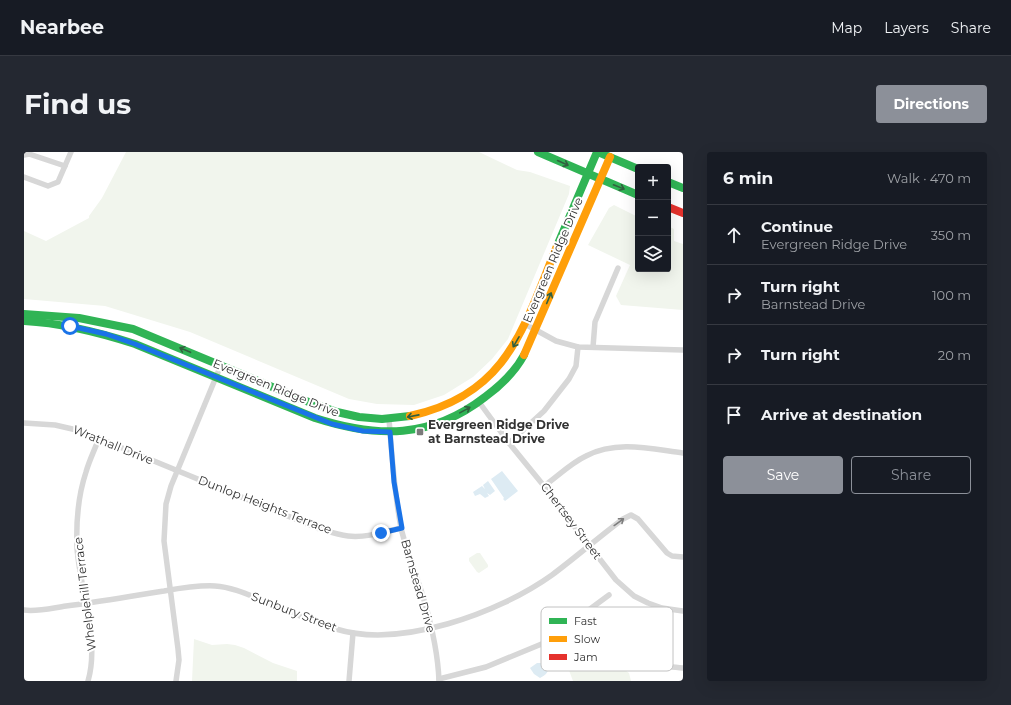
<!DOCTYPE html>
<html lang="en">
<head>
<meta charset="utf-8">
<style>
	:root { --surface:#171b24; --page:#242831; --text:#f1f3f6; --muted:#9ea1a6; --line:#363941; --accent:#8c9099 }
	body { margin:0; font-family:Montserrat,sans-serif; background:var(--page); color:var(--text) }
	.controls { position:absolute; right:12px; top:12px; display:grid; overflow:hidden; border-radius:4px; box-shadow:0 4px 16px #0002 }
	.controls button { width:36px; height:36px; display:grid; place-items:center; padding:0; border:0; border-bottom:1px solid var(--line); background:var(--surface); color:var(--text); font:20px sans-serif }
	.stop { position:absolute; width:12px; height:12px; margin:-9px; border:3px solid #1a73e8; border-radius:50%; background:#fff }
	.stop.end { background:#1a73e8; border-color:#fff; box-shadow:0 1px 4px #0008 }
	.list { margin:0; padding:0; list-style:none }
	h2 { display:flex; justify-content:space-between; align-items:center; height:52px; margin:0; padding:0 16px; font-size:17px }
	h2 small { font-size:13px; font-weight:400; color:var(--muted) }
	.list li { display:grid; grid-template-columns:26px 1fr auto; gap:12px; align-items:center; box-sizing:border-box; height:60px; padding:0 16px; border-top:1px solid var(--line) }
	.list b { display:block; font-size:15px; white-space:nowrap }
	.list p { margin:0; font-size:13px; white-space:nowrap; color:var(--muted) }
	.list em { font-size:13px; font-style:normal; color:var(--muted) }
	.actions { display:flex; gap:8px; padding:12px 16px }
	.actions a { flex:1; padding:9px 0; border:1px solid var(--accent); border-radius:4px; text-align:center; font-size:14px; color:var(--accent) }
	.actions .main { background:var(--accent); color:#fff }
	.icon { flex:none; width:22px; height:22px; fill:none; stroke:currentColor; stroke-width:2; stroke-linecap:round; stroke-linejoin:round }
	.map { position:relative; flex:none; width:659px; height:529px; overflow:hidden; border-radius:4px }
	header { display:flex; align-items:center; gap:24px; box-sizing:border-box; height:56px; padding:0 20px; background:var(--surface); border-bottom:1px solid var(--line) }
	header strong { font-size:19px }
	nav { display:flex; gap:22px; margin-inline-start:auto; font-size:14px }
	.intro { display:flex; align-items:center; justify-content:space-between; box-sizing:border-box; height:96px; padding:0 24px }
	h1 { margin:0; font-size:28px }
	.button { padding:10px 18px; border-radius:4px; background:var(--accent); color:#fff; font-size:14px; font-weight:700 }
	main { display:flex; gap:24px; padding:0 24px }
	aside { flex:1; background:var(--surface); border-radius:4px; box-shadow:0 4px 16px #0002 }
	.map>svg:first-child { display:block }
	.green { fill:#f1f5ed }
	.water { fill:#ddebf3 }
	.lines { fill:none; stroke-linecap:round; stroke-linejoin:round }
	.street { stroke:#d7d7d7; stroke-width:5.5 }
	.fast { stroke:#30b455; stroke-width:8 }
	.slow { stroke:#ff9f0a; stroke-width:8 }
	.jam { stroke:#e5322d; stroke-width:8 }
	.oneway { stroke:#32603f }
	.oneway2 { stroke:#7d7d7d }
	.route { stroke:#1a73e8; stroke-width:5 }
	.poi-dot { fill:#7a7a7a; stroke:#fff; stroke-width:1.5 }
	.labels { text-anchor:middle; stroke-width:4; stroke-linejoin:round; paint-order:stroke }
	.street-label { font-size:12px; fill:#333; stroke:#fff }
	.poi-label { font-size:12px; font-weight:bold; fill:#333; stroke:#fff; text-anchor:start }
	.key { fill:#fff; stroke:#c2c2c2; stroke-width:1 }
	.key-label { font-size:11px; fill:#333 }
</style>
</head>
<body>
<header>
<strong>Nearbee</strong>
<nav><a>Map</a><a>Layers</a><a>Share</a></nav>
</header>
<div class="intro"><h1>Find us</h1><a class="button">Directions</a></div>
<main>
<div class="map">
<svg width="659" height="529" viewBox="0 0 659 529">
	<rect width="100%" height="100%" fill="#fff"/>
	<g class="green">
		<path d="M102 0H455L493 18 506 20 546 34 545 42 484 187 468 207 449 225 420 243 390 253 353 252 325 247 166 180 81 154 0 147V79L22 89 65 66V64L78 46Z"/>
		<path d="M590 53 614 65V117H644V74L650 77V89L659 92V158L597 153 592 144 606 113 564 93 585 56Z"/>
		<path d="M453 401H456L464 413V415L455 421 453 420 445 409V406Z"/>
		<path d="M553 483 605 521 607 529H549L543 513Z"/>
		<path d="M170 487 188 493 203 492 211 493 220 496 249 511 273 519V529H168Z"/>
	</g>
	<g class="water">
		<path d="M478 319 494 339 481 349 479 347 480 346 467 327Z"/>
		<path d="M464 329 471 339 466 343 463 341 465 344 461 346 456 342 451 344 449 340 458 334 461 337 459 333Z"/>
		<path d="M513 511H518L523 513C526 519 522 523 516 526L510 522 506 516Z"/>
	</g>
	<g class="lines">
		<g class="street">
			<path d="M0 3 5 2 41 14"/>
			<path d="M0 25 24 34 34 30 47 0"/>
			<path d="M501 172 532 189 554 195 659 198"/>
			<path d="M569 195 571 170 594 116"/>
			<path d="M455 250 485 291 520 334 540 361 592 428 610 444 624 451 638 456 659 459"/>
			<path d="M365 267C368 303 370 340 377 376 383 401 393 424 400 448 408 475 414 502 415 529"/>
			<path d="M0 271 31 273 57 279 293 376C303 379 314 383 324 384 342 386 360 380 377 376"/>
			<path d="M485 291 520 259 545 227 552 214 554 195"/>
			<path d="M520 334C534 324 547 311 562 304 593 288 627 297 659 301"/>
			<path d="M0 458C13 460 28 456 42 454 75 450 107 444 140 439 157 436 174 433 191 434 208 435 225 443 240 449 264 459 288 470 312 477 376 497 475 461 528 423 552 405 575 385 599 367L607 363 614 367 643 401 648 404 659 405"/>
			<path d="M551 470C563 483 592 505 609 510 625 514 643 514 659 516"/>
			<path d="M415 527 462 515 520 491 585 443"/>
			<path d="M64 529C76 489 56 438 53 396 52 371 54 344 62 320 65 309 71 297 75 286"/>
			<path d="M152 529 155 508 154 497 140 389 142 352 147 334 197 213"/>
			<path d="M325 529 329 481"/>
		</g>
		<g class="fast">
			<path d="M514 0 614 43"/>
			<path d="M574 0 614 17"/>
			<path d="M644 30 659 36"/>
			<path d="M533 94 573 0"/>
			<path d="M0 162 55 166 109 177 282 249 313 260 335 265 358 267 386 264"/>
			<path d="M0 169C38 171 74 180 111 192L291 266C353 286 407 287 461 245 476 234 491 220 500 203"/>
		</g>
		<g class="slow">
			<path d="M500 203 586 5"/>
			<path d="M386 264C484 242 499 177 533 94"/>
		</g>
		<path class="jam" d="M644 55 659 61"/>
	</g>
	<defs><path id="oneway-shaft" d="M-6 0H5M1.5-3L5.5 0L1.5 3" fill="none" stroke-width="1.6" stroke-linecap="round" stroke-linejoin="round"/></defs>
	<g class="oneway">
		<use href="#oneway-shaft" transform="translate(539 11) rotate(24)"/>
		<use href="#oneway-shaft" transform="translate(595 35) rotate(22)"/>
		<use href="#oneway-shaft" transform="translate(525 146) rotate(-67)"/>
		<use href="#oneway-shaft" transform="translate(492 190) rotate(120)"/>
		<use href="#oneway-shaft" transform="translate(161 198) rotate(-157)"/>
		<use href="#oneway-shaft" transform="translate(441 258) rotate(-29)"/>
		<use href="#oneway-shaft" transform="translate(389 264) rotate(169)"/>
	</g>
	<use class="oneway2" href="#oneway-shaft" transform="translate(595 370) rotate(-36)"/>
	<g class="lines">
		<path class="route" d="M46 174 82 182 111 192 308 272 339 279 366 280 370 330 378 376 357 381"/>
	</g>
	<rect class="poi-dot" x="392" y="276" width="8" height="8" rx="2"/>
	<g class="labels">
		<g class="street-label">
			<text transform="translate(529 108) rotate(-67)" y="4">Evergreen Ridge Drive</text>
			<text transform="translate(252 236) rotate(22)" y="4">Evergreen Ridge Drive</text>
			<text transform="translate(89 293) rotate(22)" y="4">Wrathall Drive</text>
			<text transform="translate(241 353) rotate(21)" y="4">Dunlop Heights Terrace</text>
			<text transform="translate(547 369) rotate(53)" y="4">Chertsey Street</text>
			<text transform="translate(394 434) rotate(74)" y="4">Barnstead Drive</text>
			<text transform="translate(61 442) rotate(-97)" y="4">Whelplehill Terrace</text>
			<text transform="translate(270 460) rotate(21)" y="4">Sunbury Street</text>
		</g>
		<g class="poi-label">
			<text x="404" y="277">Evergreen Ridge Drive<tspan x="404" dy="14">at Barnstead Drive</tspan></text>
		</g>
	</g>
	<rect x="517" y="455" width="132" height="64" rx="6" class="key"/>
	<rect x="525" y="466" width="18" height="6" fill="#30b455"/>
	<rect x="525" y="484" width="18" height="6" fill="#ff9f0a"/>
	<rect x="525" y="502" width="18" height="6" fill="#e5322d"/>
	<g class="key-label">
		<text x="550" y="473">Fast</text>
		<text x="550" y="491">Slow</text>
		<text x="550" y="509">Jam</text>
	</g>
</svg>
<div class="controls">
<button>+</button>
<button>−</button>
<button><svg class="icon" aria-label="layers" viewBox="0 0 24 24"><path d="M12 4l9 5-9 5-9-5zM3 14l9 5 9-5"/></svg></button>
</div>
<div class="stop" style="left:46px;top:174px"></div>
<div class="stop end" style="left:357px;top:381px"></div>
</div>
<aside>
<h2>6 min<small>Walk · 470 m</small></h2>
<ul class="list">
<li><svg class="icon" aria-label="ahead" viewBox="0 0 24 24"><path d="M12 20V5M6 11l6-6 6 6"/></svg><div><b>Continue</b><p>Evergreen Ridge Drive</p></div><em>350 m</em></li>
<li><svg class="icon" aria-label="right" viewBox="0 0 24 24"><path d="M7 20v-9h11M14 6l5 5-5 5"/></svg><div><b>Turn right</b><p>Barnstead Drive</p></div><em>100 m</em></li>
<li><svg class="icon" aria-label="right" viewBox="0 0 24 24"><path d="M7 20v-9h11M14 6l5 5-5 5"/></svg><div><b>Turn right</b></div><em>20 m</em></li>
<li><svg class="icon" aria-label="arrive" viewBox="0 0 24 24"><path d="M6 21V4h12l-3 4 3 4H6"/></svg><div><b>Arrive at destination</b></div></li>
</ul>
<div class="actions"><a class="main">Save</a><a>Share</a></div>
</aside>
</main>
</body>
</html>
